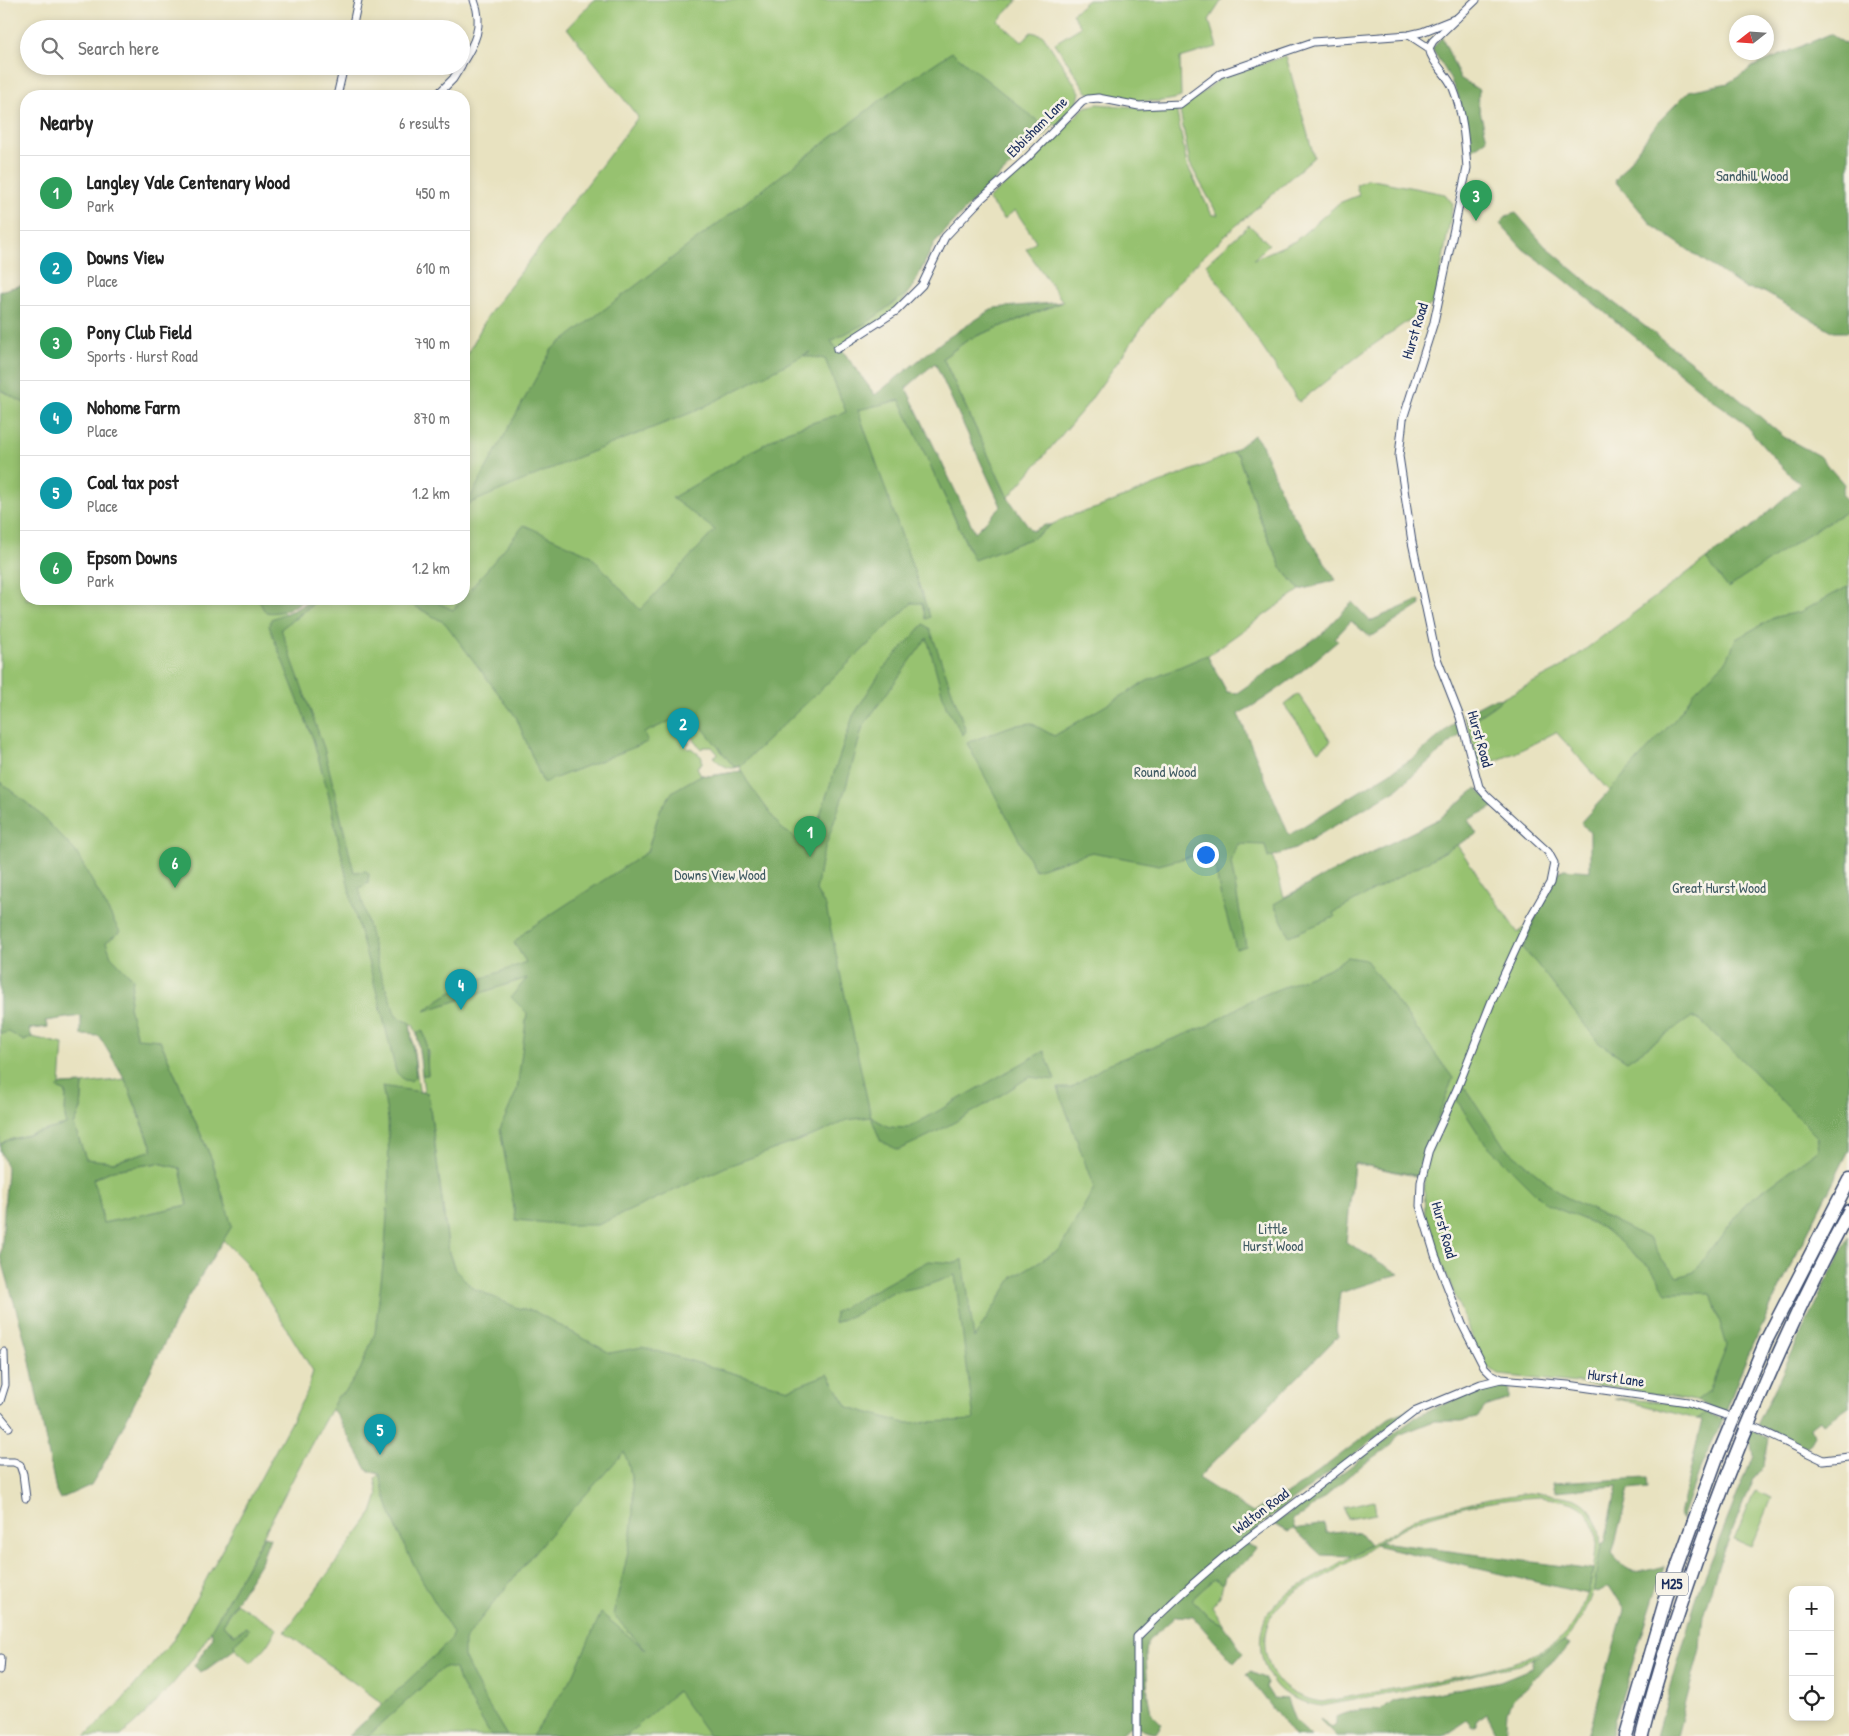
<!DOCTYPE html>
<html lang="en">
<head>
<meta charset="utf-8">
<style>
	:root { --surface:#fff; --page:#f2f2f2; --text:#222; --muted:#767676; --line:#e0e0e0; --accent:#ea580c }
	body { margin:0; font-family:"Patrick Hand",sans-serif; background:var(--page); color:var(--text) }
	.controls { position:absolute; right:15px; bottom:15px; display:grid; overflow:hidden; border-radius:10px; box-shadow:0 2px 8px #0003 }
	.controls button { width:45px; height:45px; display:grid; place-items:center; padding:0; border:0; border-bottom:1px solid var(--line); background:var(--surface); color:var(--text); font:25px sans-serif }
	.compass { position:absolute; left:1729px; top:15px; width:45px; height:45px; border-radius:50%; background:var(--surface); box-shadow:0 2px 8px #0003; rotate:253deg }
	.you { position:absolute; left:1205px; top:854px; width:18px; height:18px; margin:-12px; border:4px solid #fff; border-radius:50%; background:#1a73e8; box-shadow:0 0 0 8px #1a73e833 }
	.badge { display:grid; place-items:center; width:32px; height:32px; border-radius:50%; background:var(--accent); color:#fff; font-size:16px; font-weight:700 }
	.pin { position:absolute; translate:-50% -41px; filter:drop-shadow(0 1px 2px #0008) }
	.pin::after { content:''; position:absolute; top:26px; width:18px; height:15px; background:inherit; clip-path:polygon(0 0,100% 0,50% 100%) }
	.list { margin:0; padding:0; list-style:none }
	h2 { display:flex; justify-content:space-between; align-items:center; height:65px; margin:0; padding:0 20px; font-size:21px }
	h2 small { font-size:16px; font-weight:400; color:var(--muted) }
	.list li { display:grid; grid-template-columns:32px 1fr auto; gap:15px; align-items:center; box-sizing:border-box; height:75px; padding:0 20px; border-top:1px solid var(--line) }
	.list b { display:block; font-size:19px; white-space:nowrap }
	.list p { margin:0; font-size:16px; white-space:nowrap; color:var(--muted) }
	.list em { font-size:16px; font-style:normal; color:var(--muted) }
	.icon { flex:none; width:28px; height:28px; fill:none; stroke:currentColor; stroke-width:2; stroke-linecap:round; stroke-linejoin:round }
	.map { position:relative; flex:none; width:1849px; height:1736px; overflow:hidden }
	.search { position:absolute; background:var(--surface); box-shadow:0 2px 8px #0003; left:20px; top:20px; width:450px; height:55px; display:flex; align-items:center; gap:12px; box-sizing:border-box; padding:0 18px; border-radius:28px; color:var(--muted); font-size:19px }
	.panel { position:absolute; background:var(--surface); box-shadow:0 2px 8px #0003; left:20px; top:90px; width:450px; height:515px; border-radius:20px }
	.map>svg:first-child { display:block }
	.green { fill:#97c270; stroke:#597867; fill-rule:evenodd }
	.forest { fill:#79a862; stroke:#4a6c60; fill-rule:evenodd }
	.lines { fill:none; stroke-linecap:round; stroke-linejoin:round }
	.street-casing { stroke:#3a4a6d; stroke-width:9 }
	.highway-casing { stroke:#3a4a6d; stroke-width:15 }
	.street { stroke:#fff; stroke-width:7 }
	.highway { stroke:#fff; stroke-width:12 }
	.labels { text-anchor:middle; stroke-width:5; stroke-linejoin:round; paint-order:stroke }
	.shield { fill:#f7f3e8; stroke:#5d6a87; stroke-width:1 }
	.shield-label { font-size:14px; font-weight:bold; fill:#1b2f5e }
	.street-label { font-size:15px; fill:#1b2f5e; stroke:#f7f3e8 }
	.park-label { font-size:15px; fill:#405b63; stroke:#f7f3e8 }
</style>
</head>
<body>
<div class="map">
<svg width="1849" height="1736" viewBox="0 0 1849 1736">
	<rect width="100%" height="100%" fill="#f7f3e8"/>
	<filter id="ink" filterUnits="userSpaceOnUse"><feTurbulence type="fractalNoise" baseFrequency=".02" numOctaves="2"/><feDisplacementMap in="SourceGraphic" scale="10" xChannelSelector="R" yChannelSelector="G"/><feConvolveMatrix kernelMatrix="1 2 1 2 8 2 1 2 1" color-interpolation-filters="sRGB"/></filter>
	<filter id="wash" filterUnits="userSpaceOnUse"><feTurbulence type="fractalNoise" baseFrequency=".0096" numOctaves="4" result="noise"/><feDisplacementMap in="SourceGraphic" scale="20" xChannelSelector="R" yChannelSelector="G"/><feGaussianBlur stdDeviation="1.12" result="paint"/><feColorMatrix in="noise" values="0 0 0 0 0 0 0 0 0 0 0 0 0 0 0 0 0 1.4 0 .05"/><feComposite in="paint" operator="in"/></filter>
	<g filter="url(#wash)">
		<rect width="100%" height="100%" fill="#e8e2c0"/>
		<g class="green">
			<path d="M594 0H1018L998 21 1022 42 1031 32 1043 35 1080 92 1078 102 1058 127 1055 124 975 199 935 242 911 290 896 311 842 350 875 395 900 399 970 552 1033 538 1051 525 1069 516 1097 508 1212 462 1232 452 1238 455 1261 521 1281 567 1300 590 1207 656 1227 692 1284 897 1439 819 1518 933 1536 917 1559 872 1564 869 1587 895 1593 890 1609 791 1556 732 1515 753 1480 767 1467 724 1495 705 1503 698 1559 669 1706 559 1748 530 1800 485 1849 513V1150L1775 1297 1744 1364 1725 1413 1696 1401 1607 1386 1499 1375 1487 1367 1477 1351 1436 1248 1425 1214 1424 1178 1354 1163 1344 1255 1317 1318 1338 1336 1198 1477 1116 1636 1119 1736H368L394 1712 285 1632 372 1513 378 1495 375 1479 380 1474 368 1471 338 1397C300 1461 269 1528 232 1593 219 1616 207 1640 191 1661 171 1688 146 1714 121 1736H85L118 1705 174 1639 307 1392 313 1371 245 1262 223 1240 225 1236 226 1206 212 1160 160 1040 137 1039 128 1007 45 1021 48 1027 10 1032 24 1041 32 1037 63 1044 60 1085 57 1088 66 1091 65 1115 66 1125 5 1141 0 1145V291L26 284V599H273L289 619H295L319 599H464V361L487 317 638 117 567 28ZM692 737 701 749 704 747H712L718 754 713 757C720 764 730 772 740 766L741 771 710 776 701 775 697 767 702 763V757L691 748 688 749 686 745 689 743 687 740ZM332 811 386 1010 345 869ZM410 1024 413 1025 417 1034 422 1030 428 1053 427 1067 428 1074 422 1075 424 1092 428 1093 449 1253 454 1267 441 1251Z"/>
			<path d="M1088 0H1222L1209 20 1217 47 1180 58 1181 97C1157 105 1135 100 1110 96 1101 94 1095 96 1087 92L1055 43 1081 27 1072 14Z"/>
			<path d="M1286 56 1314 157 1228 233 1185 274 1153 312 1087 405 1008 498 943 358 969 339 1063 302 1026 249 1036 241 1015 210 1004 219 988 199 1022 170 1085 107 1098 104 1167 110 1176 108 1187 165 1212 215H1218L1190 164 1180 111 1222 77Z"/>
			<path d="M1368 179 1445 194 1453 204 1435 302 1366 350 1299 402 1206 264 1249 225 1269 244 1254 259 1295 241 1339 203 1359 195 1356 185Z"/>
			<path d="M1298 694 1331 741 1318 751 1284 705Z"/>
			<path d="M125 1079 153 1151 114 1162 86 1160 74 1125 81 1109 83 1084Z"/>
			<path d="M158 1163 180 1168 188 1205 103 1223 98 1194 93 1179 113 1170Z"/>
			<path d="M1615 1398 1682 1404 1707 1413 1697 1419Z"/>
			<path d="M1755 1491 1772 1498 1751 1547 1734 1540Z"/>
			<path d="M1528 1493C1540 1494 1568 1495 1578 1500 1622 1522 1593 1614 1565 1640 1553 1651 1533 1659 1518 1665L1410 1689 1322 1706C1307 1704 1287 1698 1277 1687 1260 1667 1255 1638 1267 1615 1272 1607 1278 1601 1285 1595L1421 1515 1489 1499ZM1539 1497C1550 1499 1562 1499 1573 1503 1590 1509 1598 1529 1596 1546 1594 1576 1587 1608 1568 1631 1541 1663 1473 1673 1434 1681 1397 1688 1359 1695 1322 1702 1296 1698 1276 1687 1268 1661 1262 1642 1264 1624 1277 1608 1294 1589 1320 1580 1341 1567 1370 1550 1398 1526 1430 1516 1465 1505 1503 1499 1539 1497Z"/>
			<path d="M1374 1500 1376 1514 1347 1519 1344 1507Z"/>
			<path d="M1214 1579 1223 1584 1220 1596 1212 1606 1224 1625 1209 1617 1192 1599Z"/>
			<path d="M236 1603 277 1629 266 1647 251 1663 235 1649 234 1644 248 1630 246 1627 234 1635 222 1624Z"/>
		</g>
		<g class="forest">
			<path d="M1830 34 1849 46V332H1834L1764 292 1746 289 1653 226 1615 181 1658 122 1689 91 1728 83 1748 71 1750 68Z"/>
			<path d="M1442 37 1460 78 1479 90 1478 103 1487 139 1471 151 1458 95 1446 71 1432 49Z"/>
			<path d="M952 52 1049 130 975 199 935 242 911 290 868 322 831 341 838 351 842 350 875 395 943 341 994 308 1063 302 969 339 943 358 1008 498 1032 531 1045 525H1051L1033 538 974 560 900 400 858 410 930 617 926 619 922 603H912L740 766 734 767 690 712 644 733 648 742 543 783 516 717 445 623 402 599H430L453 610 524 525 590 555 640 610 715 530 672 498 787 431 846 412 825 359 804 356 810 352 698 410 576 458 466 505 552 349 894 90ZM935 363 1001 506 975 532 906 388Z"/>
			<path d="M1516 213 1545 246 1596 289 1732 393 1784 437 1819 456 1844 484 1842 495 1849 505V510L1807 535 1728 588 1706 559 1748 530 1800 484 1782 467 1740 419 1714 401 1560 276 1523 249 1500 224 1506 216Z"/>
			<path d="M26 284V404L0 390V291Z"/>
			<path d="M1254 435 1262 445 1285 502 1336 580 1300 590 1281 567 1261 521 1238 455 1232 452Z"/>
			<path d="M1849 586V1150L1775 1297 1744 1364 1725 1413 1696 1401 1709 1391 1727 1346 1711 1293H1667L1651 1268 1602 1227 1546 1204 1484 1142 1456 1099 1464 1086 1504 1146 1564 1196 1650 1239 1660 1257 1678 1277 1694 1272 1746 1203 1819 1149 1817 1137 1736 1054 1700 1021 1692 1017 1627 1061 1599 1043 1536 963 1523 949 1534 921 1559 872 1564 869 1590 871V833L1581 822 1677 717 1694 692 1727 660 1736 639 1775 617 1800 612Z"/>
			<path d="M258 599H306C294 607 280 615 265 612Z"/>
			<path d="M313 599H319L281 629 324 748 354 872 366 871 369 874 368 884 359 888 379 969 396 1016 410 1023 416 1076 411 1081 404 1080 396 1072 379 1001 353 907 328 793 313 739 269 626 271 619 296 609Z"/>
			<path d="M1419 600 1421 605 1374 635 1369 636 1351 621 1335 638 1339 640C1307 667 1275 695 1238 714L1289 835 1415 757 1458 720 1462 733 1397 789 1295 849 1268 858 1265 845 1238 844 1231 862 1246 946 1236 949 1220 893 1212 851 1159 865 1092 852 1035 870 967 743 1011 726 1031 723 1054 736 1147 681 1207 655 1227 692 1237 693 1323 633 1352 602 1370 621Z"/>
			<path d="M924 624 930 629 966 731 963 735 946 707 927 638 863 726 846 787 822 857 816 891 826 907 871 1117 889 1127 908 1128 1044 1051 1055 1080 1029 1077C987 1105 944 1130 898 1150L880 1140 871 1117 847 1120 820 1133 728 1166 598 1225H568L516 1220 500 1129 517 1090 527 1013 511 997 527 978 425 1011C452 985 492 976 526 962L514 943 527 930 647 852 660 810 673 791 701 775 710 776 742 771 747 781 781 828 809 848 853 716 882 670Z"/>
			<path d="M1503 698 1495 705 1467 724 1463 714 1489 700Z"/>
			<path d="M0 782 36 810 76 852 120 932 106 942 111 956 133 979 129 1007 137 1038 160 1040 212 1160 232 1226 185 1302 107 1458 91 1485 60 1499 56 1491 27 1347 1 1257 7 1168 0 1150V1145L5 1141 66 1125 65 1115 66 1092 57 1088 60 1085 83 1084 81 1109 74 1125 86 1159 114 1162 153 1150 125 1079 99 1036 81 1035V1016L45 1021 48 1027 29 1029 32 1037 24 1041 9 1032 0 1034ZM158 1163 180 1168 188 1205 103 1223 98 1194 93 1179 113 1170Z"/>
			<path d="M1477 788 1494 807 1468 820 1477 834 1333 913 1335 917 1289 936 1274 904 1320 878 1439 819Z"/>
			<path d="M1348 957 1366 960 1453 1078 1425 1151 1419 1176 1354 1163 1346 1242 1399 1274 1340 1293 1336 1329 1338 1336 1198 1478 1253 1513 1275 1498 1290 1493 1389 1418 1422 1403 1264 1522 1246 1544 1256 1548 1245 1562 1225 1576 1223 1584 1214 1579 1192 1599 1209 1617 1224 1625 1243 1653 1234 1663 1193 1617 1176 1616 1148 1641 1146 1653 1148 1697 1151 1713 1162 1724 1156 1733 1130 1726 1119 1736H709L677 1691 626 1736H532L573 1676 601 1613 646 1650 613 1615C625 1565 645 1502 624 1452L536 1550 464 1640V1657L483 1696 507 1736H491L459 1681 455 1669 444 1667 368 1736H349L449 1642 453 1633C424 1583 391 1532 380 1474L368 1471 335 1413 331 1409 338 1396 346 1391 360 1370 375 1333 385 1247 389 1183 388 1119 382 1086 428 1093 449 1253 455 1270 473 1288 518 1308 534 1311 610 1353 642 1347 789 1389 828 1374 848 1407 905 1423 974 1420 955 1275 928 1285 891 1293 856 1314 834 1323 835 1312 928 1261 957 1263 963 1259 974 1338 1013 1277 1060 1249 1094 1188 1058 1088H1071L1108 1064 1209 1025 1251 1000 1328 969Z"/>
			<path d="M422 1030 426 1038 428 1075H422L417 1034Z"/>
			<path d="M1849 1237V1406L1823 1424 1820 1420 1811 1427 1814 1435 1807 1447 1783 1435 1757 1425C1788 1363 1816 1299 1849 1237Z"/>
			<path d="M1494 1384H1509V1399L1485 1407 1477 1418 1462 1421H1434L1399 1435 1392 1445 1357 1469 1304 1514 1292 1519 1295 1529 1324 1524 1326 1533 1341 1531 1359 1533 1369 1545 1352 1556 1321 1555 1294 1529 1288 1532 1274 1524 1420 1414Z"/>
			<path d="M1707 1413 1723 1419 1698 1473 1682 1519 1680 1515 1702 1420 1697 1419Z"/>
			<path d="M1752 1431 1769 1438 1764 1465 1753 1479 1720 1561 1703 1615 1700 1649 1677 1736H1657L1697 1596 1753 1455 1750 1436Z"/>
			<path d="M1647 1478 1648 1488 1629 1490 1612 1554C1631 1577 1637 1573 1664 1566L1615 1718 1611 1736H1588L1624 1610 1609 1587 1598 1593 1593 1592 1601 1545 1605 1543 1617 1486 1555 1491 1553 1483Z"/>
			<path d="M264 1536 270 1538 261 1562 222 1624 234 1635 246 1627 249 1630 234 1644 235 1649 207 1669 200 1672 194 1666 213 1637 211 1630Z"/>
			<path d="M1381 1542 1593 1570 1588 1594 1375 1545Z"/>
			<path d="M1564 1641 1570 1644 1563 1654 1545 1666 1527 1687 1512 1700 1507 1712 1505 1736H1498L1487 1713 1477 1720V1725L1473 1727 1467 1720 1443 1736H1336L1320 1720 1321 1718 1331 1728 1336 1725V1717C1350 1710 1367 1708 1382 1710L1394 1701 1500 1681 1532 1668 1534 1658Z"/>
			<path d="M1251 1672 1264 1678 1267 1684 1266 1687 1273 1698 1287 1699 1295 1721 1311 1736H1294L1247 1675Z"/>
		</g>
	</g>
	<g filter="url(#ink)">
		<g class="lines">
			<defs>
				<g id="street">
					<path d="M352 29 358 0"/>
					<path d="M1409 35 1429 48"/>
					<path d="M1429 48C1432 64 1447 73 1453 88 1463 112 1465 142 1467 168L1434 322 1403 419 1399 456 1412 542 1436 656 1460 717 1479 787 1487 796 1548 852 1554 863 1550 883 1530 918 1491 1003 1457 1089 1429 1150 1421 1182 1420 1206 1435 1255 1462 1324 1484 1367 1491 1374 1501 1379 1568 1385 1688 1402 1725 1415"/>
					<path d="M1429 48 1433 41 1476 0"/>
					<path d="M461 65C475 43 484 26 474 0"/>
					<path d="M337 96 344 66"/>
					<path d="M436 96 453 79 461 66"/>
					<path d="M837 349 896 311 922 285 945 237 981 199 1026 159 1082 102 1088 99 1098 98 1139 106 1180 104 1220 74 1313 42 1409 35 1422 32 1457 18"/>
					<path d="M0 1401 5 1385 4 1352"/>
					<path d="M0 1416 9 1427"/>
					<path d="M1756 1428 1823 1460 1849 1457"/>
					<path d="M0 1462H14L20 1465 23 1474 26 1498"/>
					<path d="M0 1670 1 1658"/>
					<path d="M1137 1736V1637C1179 1595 1226 1551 1276 1518L1414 1412 1481 1384 1501 1379"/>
				</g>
				<g id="highway">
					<path d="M1626 1736 1666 1598 1716 1460 1766 1341 1849 1180"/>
					<path d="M1642 1736C1658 1671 1680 1607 1702 1544 1743 1430 1791 1318 1849 1211"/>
				</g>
			</defs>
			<use href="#street" class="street-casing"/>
			<use href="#highway" class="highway-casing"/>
			<use href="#street" class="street"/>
			<use href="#highway" class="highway"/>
		</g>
	</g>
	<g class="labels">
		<rect class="shield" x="1656" y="1572.5" width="32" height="23" rx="4"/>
		<g class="shield-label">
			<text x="1672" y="1589">M25</text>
		</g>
		<g class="street-label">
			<text transform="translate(1037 127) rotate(-45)" y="5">Ebbisham Lane</text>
			<text transform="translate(1415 331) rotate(-73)" y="5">Hurst Road</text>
			<text transform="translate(1480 739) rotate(74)" y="5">Hurst Road</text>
			<text transform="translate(1444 1230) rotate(74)" y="5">Hurst Road</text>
			<text transform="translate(1616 1378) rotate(8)" y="5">Hurst Lane</text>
			<text transform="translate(1261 1511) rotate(-37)" y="5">Walton Road</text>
		</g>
		<g class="park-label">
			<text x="1752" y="181">Sandhill Wood</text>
			<text x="1165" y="777">Round Wood</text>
			<text x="720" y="880">Downs View Wood</text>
			<text x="1719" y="893">Great Hurst Wood</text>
			<text x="1273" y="1234">Little<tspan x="1273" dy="17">Hurst Wood</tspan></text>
		</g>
	</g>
</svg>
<div class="controls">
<button>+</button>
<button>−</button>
<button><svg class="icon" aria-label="locate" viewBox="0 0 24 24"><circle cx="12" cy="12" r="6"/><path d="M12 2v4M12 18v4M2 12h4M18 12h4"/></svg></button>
</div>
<svg class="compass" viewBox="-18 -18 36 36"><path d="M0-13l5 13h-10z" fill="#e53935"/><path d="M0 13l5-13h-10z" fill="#767676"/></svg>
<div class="you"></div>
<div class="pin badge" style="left:810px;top:857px;background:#2e9e5b">1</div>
<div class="pin badge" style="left:683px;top:749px;background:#0f9aa8">2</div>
<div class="pin badge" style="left:1476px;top:221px;background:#2e9e5b">3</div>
<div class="pin badge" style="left:461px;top:1010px;background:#0f9aa8">4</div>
<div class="pin badge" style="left:380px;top:1455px;background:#0f9aa8">5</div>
<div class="pin badge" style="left:175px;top:888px;background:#2e9e5b">6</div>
<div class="search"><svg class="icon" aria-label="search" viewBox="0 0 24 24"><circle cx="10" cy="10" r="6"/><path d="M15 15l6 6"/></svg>Search here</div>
<section class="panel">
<h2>Nearby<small>6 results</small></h2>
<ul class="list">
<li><span class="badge" style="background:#2e9e5b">1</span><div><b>Langley Vale Centenary Wood</b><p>Park</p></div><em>450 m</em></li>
<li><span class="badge" style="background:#0f9aa8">2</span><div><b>Downs View</b><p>Place</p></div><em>610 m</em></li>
<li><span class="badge" style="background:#2e9e5b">3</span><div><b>Pony Club Field</b><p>Sports · Hurst Road</p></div><em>790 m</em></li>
<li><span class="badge" style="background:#0f9aa8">4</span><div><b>Nohome Farm</b><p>Place</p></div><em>870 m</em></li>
<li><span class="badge" style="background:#0f9aa8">5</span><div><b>Coal tax post</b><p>Place</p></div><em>1.2 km</em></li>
<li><span class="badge" style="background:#2e9e5b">6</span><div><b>Epsom Downs</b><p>Park</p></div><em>1.2 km</em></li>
</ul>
</section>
</div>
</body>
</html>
